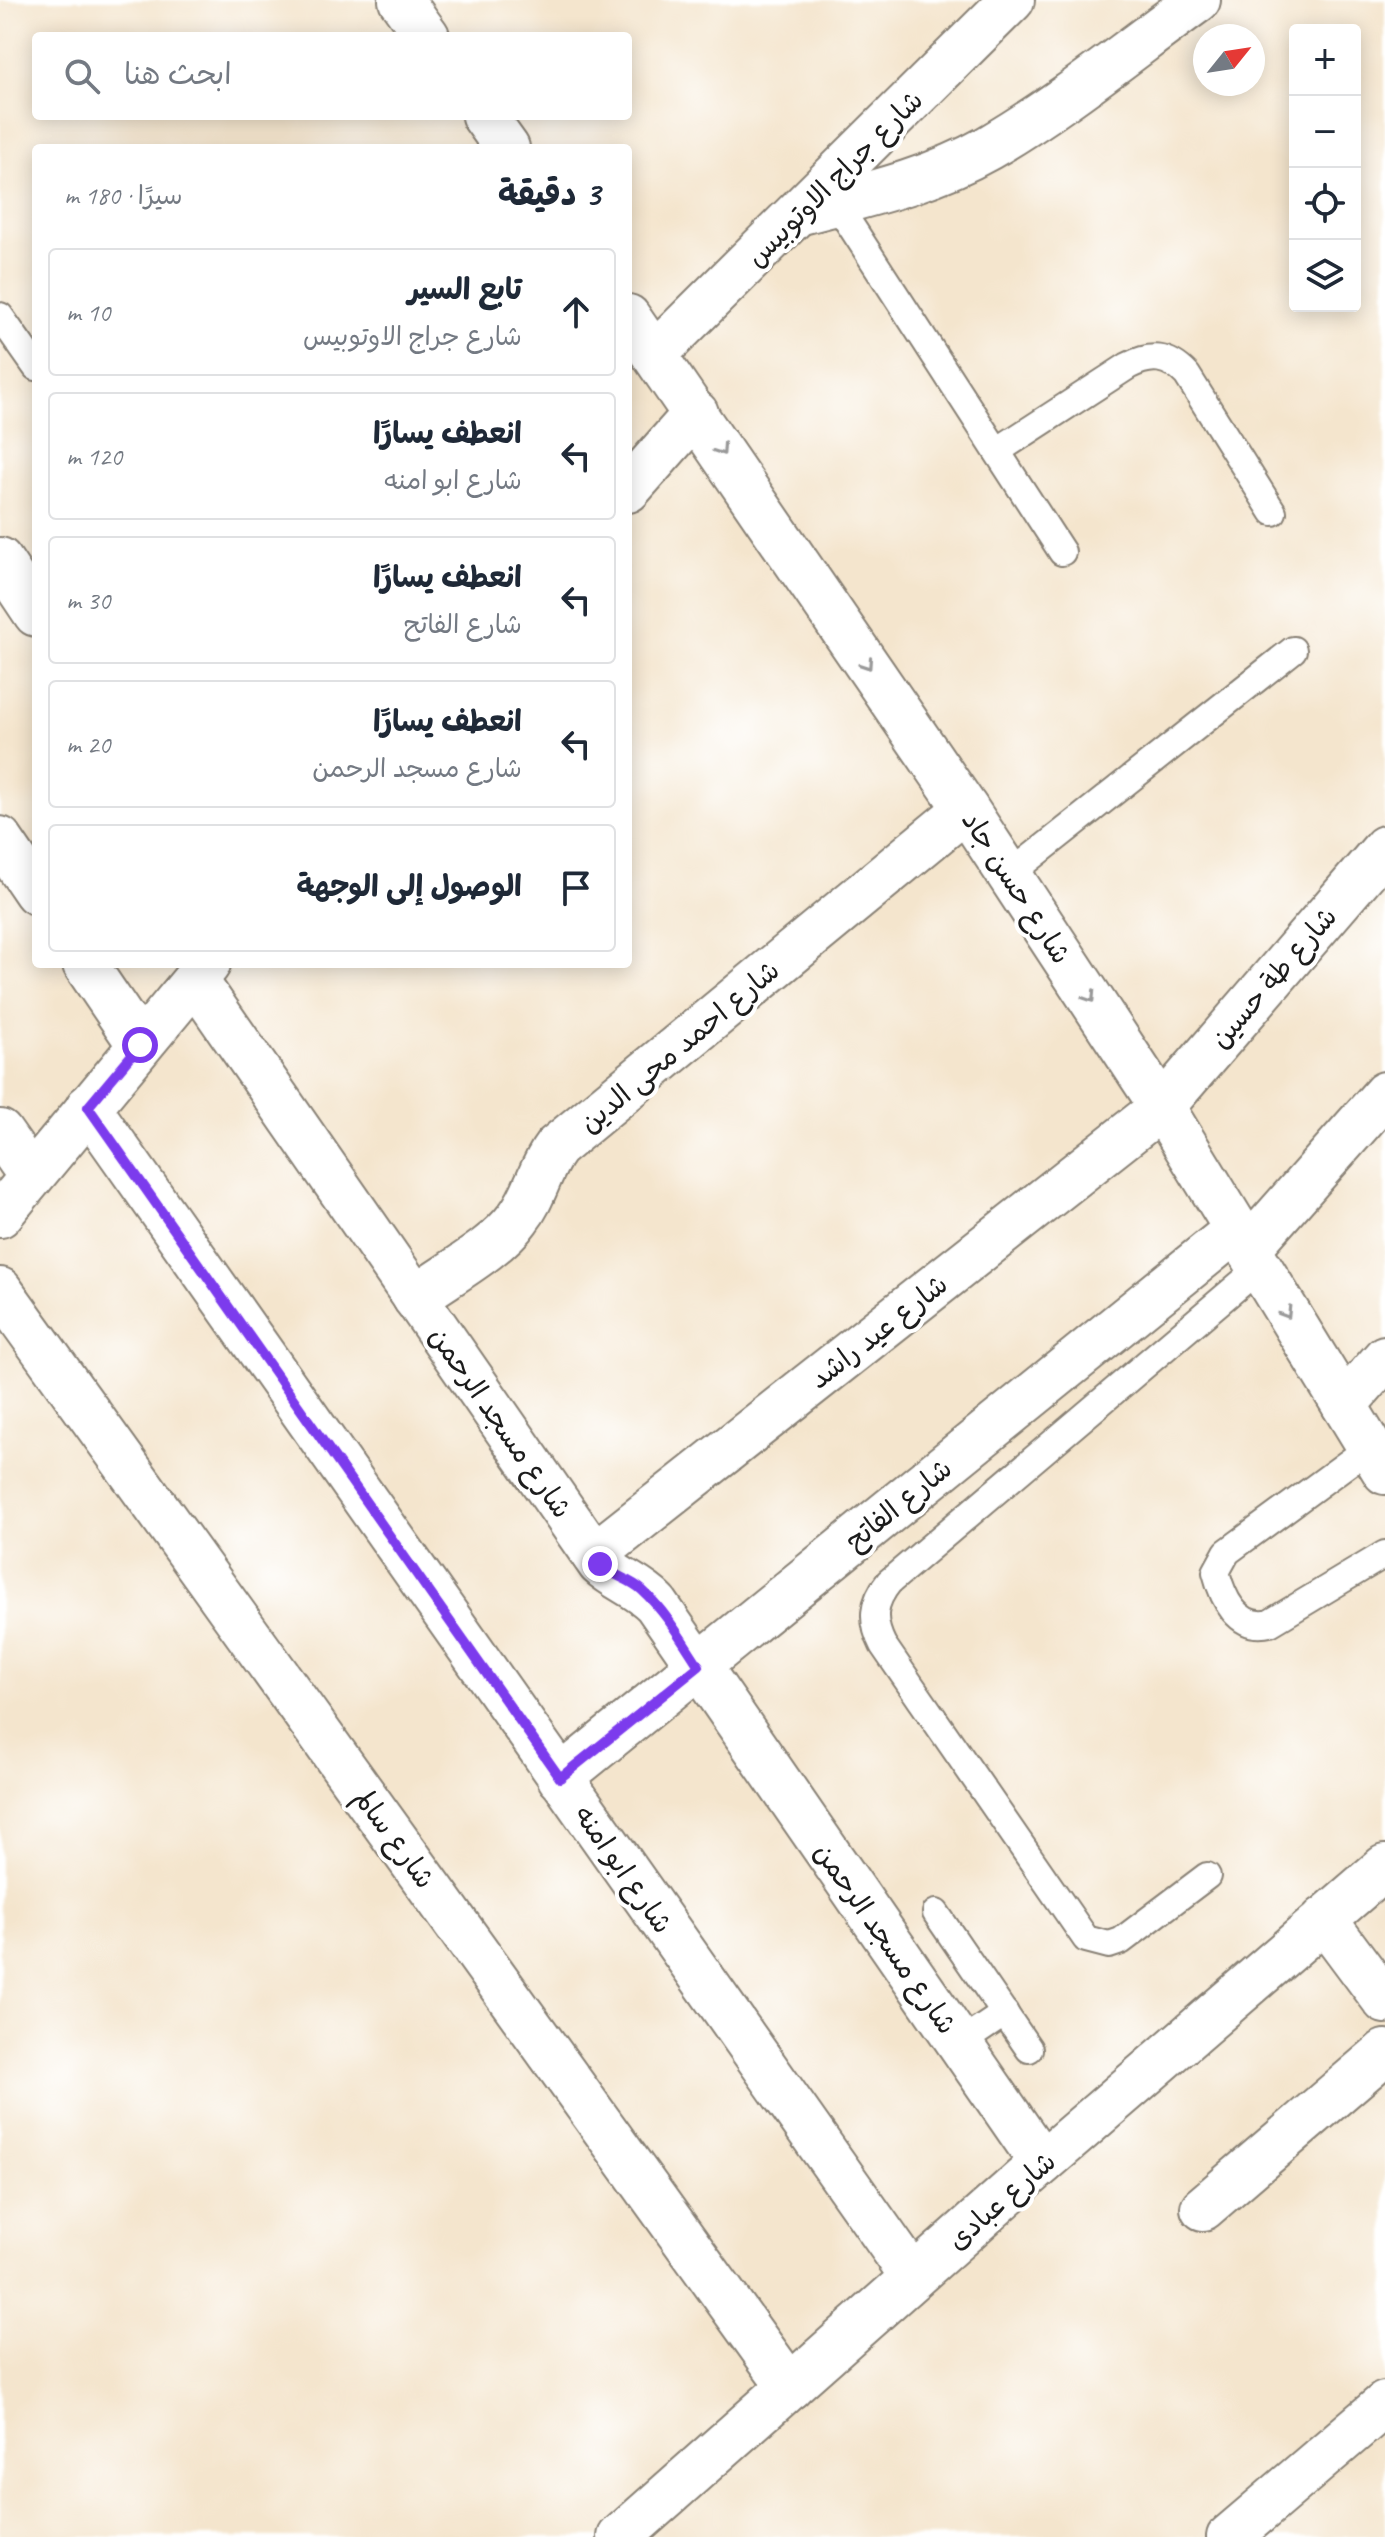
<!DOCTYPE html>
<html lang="ar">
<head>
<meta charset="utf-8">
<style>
	:root { --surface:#fff; --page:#f2f2f3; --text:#1f2937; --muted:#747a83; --line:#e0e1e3 }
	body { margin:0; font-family:Caveat,"Playpen Sans Arabic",sans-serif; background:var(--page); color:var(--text); direction:rtl }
	.controls { position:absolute; right:24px; top:24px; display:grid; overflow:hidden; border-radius:8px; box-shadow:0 4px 20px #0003 }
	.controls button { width:72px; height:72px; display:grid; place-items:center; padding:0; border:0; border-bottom:2px solid var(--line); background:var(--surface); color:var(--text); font:40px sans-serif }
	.compass { position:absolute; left:1193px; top:24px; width:72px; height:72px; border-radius:50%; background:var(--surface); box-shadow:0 4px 20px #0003; rotate:60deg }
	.stop { position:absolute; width:24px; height:24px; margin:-18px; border:6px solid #7c3aed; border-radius:50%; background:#fff }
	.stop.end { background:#7c3aed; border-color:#fff; box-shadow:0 2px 8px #0008 }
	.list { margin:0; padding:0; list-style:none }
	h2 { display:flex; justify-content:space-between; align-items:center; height:104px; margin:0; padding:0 32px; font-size:34px }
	h2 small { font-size:26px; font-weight:400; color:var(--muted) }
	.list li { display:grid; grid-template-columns:52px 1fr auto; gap:24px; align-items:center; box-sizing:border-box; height:128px; margin:0 16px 16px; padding:0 16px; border:2px solid var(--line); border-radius:8px }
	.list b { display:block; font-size:30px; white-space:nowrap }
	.list p { margin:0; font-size:26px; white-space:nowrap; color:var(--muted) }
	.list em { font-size:26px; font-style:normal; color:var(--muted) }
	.icon { flex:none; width:44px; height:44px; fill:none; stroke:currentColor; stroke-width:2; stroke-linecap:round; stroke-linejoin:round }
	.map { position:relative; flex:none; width:1385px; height:2537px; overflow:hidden; direction:ltr }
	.search { position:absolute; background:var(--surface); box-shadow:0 4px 20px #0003; left:32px; top:32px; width:600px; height:88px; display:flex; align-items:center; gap:20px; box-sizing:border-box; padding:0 28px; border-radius:8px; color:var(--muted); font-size:30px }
	.panel { position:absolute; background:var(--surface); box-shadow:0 4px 20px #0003; left:32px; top:144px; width:600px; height:824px; border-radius:8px; direction:rtl }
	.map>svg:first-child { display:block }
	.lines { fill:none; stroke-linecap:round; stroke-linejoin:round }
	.lane-casing { stroke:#888074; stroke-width:30 }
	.street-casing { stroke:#888074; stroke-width:48 }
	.secondary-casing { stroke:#888074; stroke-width:48 }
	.lane { stroke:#fff; stroke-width:26 }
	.street { stroke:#fff; stroke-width:44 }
	.secondary { stroke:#fff; stroke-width:44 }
	.oneway { stroke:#999 }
	.route { stroke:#7c3aed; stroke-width:10 }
	.labels { text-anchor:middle; stroke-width:8; stroke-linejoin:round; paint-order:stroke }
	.street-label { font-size:28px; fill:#1c1c1c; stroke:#fff }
</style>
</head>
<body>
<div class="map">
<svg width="1385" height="2537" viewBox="0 0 1385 2537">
	<rect width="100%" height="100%" fill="#fff"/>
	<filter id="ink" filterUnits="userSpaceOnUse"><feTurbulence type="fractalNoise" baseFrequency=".0125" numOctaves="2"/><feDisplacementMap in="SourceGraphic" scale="16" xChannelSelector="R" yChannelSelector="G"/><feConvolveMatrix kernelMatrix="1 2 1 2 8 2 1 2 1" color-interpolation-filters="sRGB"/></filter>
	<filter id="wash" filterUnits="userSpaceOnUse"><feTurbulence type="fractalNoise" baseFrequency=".006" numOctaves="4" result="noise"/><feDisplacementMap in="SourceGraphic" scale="32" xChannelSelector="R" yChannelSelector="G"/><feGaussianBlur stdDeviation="1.8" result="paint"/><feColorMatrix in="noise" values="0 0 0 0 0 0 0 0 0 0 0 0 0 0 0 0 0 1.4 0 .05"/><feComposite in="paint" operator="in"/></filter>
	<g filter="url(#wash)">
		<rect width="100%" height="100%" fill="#f4e5cd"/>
	</g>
	<g filter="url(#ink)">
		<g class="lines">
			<defs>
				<g id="lane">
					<path d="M836 203 1062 552"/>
					<path d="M0 316 36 367"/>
					<path d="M997 451 1128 366C1151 354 1168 355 1187 375L1273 512"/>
					<path d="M1009 875 1293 650"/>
					<path d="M1370 1447 1227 1552 1216 1572C1223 1599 1238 1631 1270 1623L1385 1554"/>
					<path d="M1207 1876 1121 1941 1109 1945 1086 1939 883 1645C871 1621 872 1603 889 1582L1258 1269"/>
					<path d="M936 1913 1029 2049"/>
					<path d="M959 2044 1005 2013"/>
				</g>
				<g id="street">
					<path d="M798 213C862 196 930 181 988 148 1062 105 1129 50 1198 0"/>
					<path d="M0 560 36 614"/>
					<path d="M0 839 36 892"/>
					<path d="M85 964 140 1045"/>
					<path d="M195 980 600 1564C617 1580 639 1586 656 1604L1042 2163"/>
					<path d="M88 1107 913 2277"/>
					<path d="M0 1132 31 1176"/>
					<path d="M1248 1249 1385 1094"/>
					<path d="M0 1290 790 2387"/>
					<path d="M415 1298C446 1275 496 1249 518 1218 535 1197 539 1169 556 1147L966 809"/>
					<path d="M1344 1405 1385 1358"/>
					<path d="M594 1555 1162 1107 1385 848"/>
					<path d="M560 1778 1236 1230"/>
					<path d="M1324 1919 1385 2001"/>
					<path d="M1203 2208 1385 2052"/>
					<path d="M620 2537 1042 2163 1385 1867"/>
					<path d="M1229 2537 1385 2404"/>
				</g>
				<g id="secondary">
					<path d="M401 0 427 36"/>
					<path d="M484 116 507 148"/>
					<path d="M628 317 966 809 1162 1107 1385 1472"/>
					<path d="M655 354 1012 0"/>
					<path d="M628 490 696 413"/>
					<path d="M0 1215 208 964"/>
				</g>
			</defs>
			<use href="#lane" class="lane-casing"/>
			<use href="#street" class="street-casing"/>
			<use href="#secondary" class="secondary-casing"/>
			<use href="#lane" class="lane"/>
			<use href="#street" class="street"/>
			<use href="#secondary" class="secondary"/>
		</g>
		<defs><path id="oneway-chevron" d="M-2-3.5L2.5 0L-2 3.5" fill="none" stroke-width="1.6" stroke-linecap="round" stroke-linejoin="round" transform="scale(2)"/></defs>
		<g class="oneway">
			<use href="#oneway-chevron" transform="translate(721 450) rotate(56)"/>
			<use href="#oneway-chevron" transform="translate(867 664) rotate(56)"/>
			<use href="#oneway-chevron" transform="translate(1090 997) rotate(57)"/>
			<use href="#oneway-chevron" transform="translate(1286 1313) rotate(58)"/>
		</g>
	</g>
	<g class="lines" filter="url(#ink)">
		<path class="route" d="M140 1045 88 1107 560 1778 699 1666C682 1640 665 1611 642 1590 629 1578 612 1576 600 1564"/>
	</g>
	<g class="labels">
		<g class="street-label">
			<text transform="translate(834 178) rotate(-45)" y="10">شارع جراج الاوتوبيس</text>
			<text transform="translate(1017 887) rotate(57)" y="10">شارع حسن جاد</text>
			<text transform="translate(1273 977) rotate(-49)" y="10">شارع طة حسين</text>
			<text transform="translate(679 1046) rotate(-40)" y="10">شارع احمد محى الدين</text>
			<text transform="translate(878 1331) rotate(-38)" y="10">شارع عيد راشد</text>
			<text transform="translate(501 1422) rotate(55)" y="10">شارع مسجد الرحمن</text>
			<text transform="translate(898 1504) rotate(-39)" y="10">شارع الفاتح</text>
			<text transform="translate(395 1838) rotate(54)" y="10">شارع سالم</text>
			<text transform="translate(624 1869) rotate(55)" y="10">شارع ابو امنه</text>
			<text transform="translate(886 1938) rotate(55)" y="10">شارع مسجد الرحمن</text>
			<text transform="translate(1001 2200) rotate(-41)" y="10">شارع عبادى</text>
		</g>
	</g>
</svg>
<div class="controls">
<button>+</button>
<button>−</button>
<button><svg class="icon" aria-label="locate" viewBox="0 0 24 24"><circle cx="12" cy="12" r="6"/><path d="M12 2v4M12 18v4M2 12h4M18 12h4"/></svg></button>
<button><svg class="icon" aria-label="layers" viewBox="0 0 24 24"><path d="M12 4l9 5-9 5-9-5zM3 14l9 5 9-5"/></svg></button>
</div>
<svg class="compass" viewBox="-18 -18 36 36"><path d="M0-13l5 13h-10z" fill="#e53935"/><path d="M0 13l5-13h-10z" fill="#747a83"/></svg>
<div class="stop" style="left:140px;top:1045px"></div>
<div class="stop end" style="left:600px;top:1564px"></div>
<div class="search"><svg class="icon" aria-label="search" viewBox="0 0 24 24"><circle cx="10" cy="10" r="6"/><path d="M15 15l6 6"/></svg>ابحث هنا</div>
<section class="panel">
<h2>3 دقيقة<small>سيرًا · 180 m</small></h2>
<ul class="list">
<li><svg class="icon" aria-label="ahead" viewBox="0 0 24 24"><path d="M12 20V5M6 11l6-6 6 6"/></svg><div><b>تابع السير</b><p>شارع جراج الاوتوبيس</p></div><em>10 m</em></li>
<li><svg class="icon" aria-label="left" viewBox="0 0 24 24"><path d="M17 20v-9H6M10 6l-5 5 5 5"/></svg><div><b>انعطف يسارًا</b><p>شارع ابو امنه</p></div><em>120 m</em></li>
<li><svg class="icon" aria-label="left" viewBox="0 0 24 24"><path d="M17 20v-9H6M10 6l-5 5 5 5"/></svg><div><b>انعطف يسارًا</b><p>شارع الفاتح</p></div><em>30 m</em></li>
<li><svg class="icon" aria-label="left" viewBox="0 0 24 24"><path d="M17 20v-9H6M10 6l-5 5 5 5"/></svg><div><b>انعطف يسارًا</b><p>شارع مسجد الرحمن</p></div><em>20 m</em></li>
<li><svg class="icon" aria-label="arrive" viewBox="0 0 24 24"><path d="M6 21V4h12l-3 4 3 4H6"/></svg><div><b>الوصول إلى الوجهة</b></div></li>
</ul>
</section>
</div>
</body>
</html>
